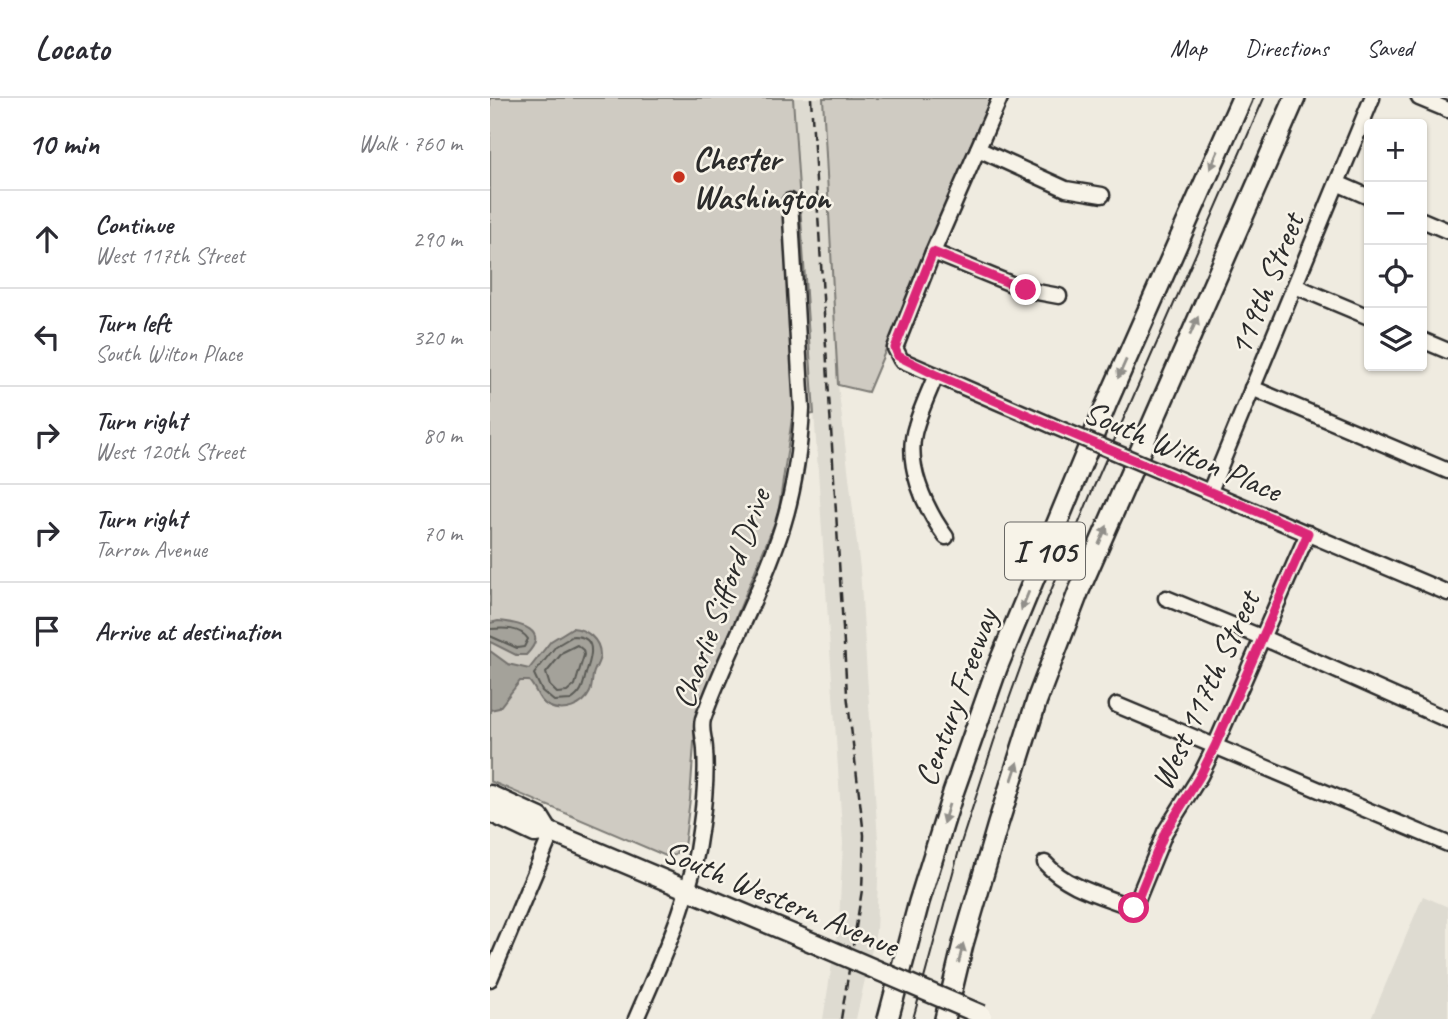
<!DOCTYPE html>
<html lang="en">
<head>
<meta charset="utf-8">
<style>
	:root { --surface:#fff; --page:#f2f2f3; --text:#2b2b33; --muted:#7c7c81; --line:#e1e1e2 }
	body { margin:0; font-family:Caveat,sans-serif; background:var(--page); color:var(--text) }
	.controls { position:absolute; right:21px; top:21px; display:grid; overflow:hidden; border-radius:7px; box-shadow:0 2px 5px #0004 }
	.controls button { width:63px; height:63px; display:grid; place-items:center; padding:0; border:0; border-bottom:2px solid var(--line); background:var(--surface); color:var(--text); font:35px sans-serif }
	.stop { position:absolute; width:21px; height:21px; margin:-16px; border:5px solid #db2777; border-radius:50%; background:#fff }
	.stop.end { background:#db2777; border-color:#fff; box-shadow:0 2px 7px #0008 }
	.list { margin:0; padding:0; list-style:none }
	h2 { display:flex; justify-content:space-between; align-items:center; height:91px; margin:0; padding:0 28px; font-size:30px }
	h2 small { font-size:23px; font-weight:400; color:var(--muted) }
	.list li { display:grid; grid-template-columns:46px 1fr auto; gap:21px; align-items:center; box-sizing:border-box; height:98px; padding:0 28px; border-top:2px solid var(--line) }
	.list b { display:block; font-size:26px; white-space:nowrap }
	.list p { margin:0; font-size:23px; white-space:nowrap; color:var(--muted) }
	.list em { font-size:23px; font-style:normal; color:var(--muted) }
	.icon { flex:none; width:38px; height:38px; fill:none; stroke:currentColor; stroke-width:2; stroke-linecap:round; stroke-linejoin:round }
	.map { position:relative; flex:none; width:958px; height:921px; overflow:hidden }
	header { display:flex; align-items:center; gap:42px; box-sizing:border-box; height:98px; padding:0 35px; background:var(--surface); border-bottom:2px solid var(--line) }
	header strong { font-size:33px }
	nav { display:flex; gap:38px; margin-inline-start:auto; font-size:24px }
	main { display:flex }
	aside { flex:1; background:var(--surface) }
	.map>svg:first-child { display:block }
	.built { fill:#dedbd1 }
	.green { fill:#cfcbc2; stroke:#7d7b76; stroke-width:2 }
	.water { fill:#a4a29a; stroke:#74726e; stroke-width:2 }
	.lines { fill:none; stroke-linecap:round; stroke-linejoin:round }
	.shore { stroke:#5b5b57; stroke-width:2 }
	.minor-casing { stroke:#2b2b2b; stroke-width:19 }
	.major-casing { stroke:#2b2b2b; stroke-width:23 }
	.highway-casing { stroke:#2b2b2b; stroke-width:24 }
	.minor { stroke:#f7f3e8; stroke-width:14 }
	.major { stroke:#f7f3e8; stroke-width:18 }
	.highway { stroke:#f7f3e8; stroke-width:19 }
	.tram { stroke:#2b2b2b; stroke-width:2 }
	.rail { stroke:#2b2b2b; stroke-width:2.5; stroke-dasharray:10 5; stroke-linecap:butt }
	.minor-bridge-casing { stroke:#2b2b2b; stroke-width:19; stroke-linecap:butt }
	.major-bridge-casing { stroke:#2b2b2b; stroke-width:23; stroke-linecap:butt }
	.minor-bridge { stroke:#f7f3e8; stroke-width:14 }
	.major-bridge { stroke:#f7f3e8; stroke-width:18 }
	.oneway { fill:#918f8a }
	.route { stroke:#db2777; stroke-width:9 }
	.poi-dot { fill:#c8321e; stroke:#f7f3e8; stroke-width:2.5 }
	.labels { text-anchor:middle; stroke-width:5; stroke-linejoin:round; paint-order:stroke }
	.shield { fill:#f7f3e8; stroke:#686764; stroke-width:2 }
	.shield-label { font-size:32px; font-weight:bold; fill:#2b2b2b }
	.poi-label { font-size:33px; font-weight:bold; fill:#2b2b2b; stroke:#f7f3e8; text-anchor:start }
	.street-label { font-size:33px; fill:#2b2b2b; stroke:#f7f3e8 }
</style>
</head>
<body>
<header>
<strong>Locato</strong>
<nav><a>Map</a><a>Directions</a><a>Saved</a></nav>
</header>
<main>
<aside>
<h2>10 min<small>Walk · 760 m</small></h2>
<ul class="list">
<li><svg class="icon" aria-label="ahead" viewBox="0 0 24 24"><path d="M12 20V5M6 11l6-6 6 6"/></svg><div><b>Continue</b><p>West 117th Street</p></div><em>290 m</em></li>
<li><svg class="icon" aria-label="left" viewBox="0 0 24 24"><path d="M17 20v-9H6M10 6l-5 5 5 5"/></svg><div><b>Turn left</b><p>South Wilton Place</p></div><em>320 m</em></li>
<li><svg class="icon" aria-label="right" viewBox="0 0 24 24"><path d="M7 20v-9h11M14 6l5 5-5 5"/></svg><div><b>Turn right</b><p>West 120th Street</p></div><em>80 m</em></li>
<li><svg class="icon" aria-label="right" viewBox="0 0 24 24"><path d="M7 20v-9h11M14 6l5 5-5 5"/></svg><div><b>Turn right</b><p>Tarron Avenue</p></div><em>70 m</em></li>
<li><svg class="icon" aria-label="arrive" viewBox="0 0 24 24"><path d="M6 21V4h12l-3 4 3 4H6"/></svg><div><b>Arrive at destination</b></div></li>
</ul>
</aside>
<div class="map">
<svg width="958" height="921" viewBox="0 0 958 921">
	<rect width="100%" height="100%" fill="#efebe0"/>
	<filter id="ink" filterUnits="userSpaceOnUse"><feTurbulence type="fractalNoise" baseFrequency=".0143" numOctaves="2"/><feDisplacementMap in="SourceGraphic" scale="14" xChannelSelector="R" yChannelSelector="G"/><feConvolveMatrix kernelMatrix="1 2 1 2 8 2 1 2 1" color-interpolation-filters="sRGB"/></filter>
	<g filter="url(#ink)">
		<g class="built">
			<path d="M303 0H332L348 287 370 471 389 757 386 833 366 921H333L349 824 353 745Z"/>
			<path d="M933 798 958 809V921H881Z"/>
		</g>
		<g class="green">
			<path d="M0 0H303L324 316 302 320 288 417 206 617 200 701 194 749H190L185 757 176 758 0 683Z"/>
			<path d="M333 0H502L378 294 348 287Z"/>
		</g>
		<g class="water">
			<path d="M8 523C30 525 61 532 36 557H26L0 544V525Z"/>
			<path d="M82 530C96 531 110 541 110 557 110 564 104 571 103 577 102 583 102 589 100 594 93 609 73 616 58 608 47 602 47 591 39 583H30L9 610 0 612V553L18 566 39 571 61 543Z"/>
		</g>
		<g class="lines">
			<g class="shore">
				<path d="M0 531C14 530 30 529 38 541L34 549 27 550 0 538"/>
				<path d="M83 538C107 538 102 557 97 572 93 585 94 594 81 602L64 603 52 593 44 576 66 548Z"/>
				<path d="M87 547 93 552 94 557 85 587 77 594 67 595 60 588 56 575 73 554Z"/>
			</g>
			<defs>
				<g id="minor">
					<path d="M510 0 443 154 405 250 411 262 561 327"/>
					<path d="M929 0 958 12"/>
					<path d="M488 51 576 91 612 97"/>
					<path d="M847 85 879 99"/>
					<path d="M932 122 958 133"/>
					<path d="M443 154 536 192 569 198"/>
					<path d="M805 188 879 219"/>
					<path d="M932 242 958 253"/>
					<path d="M446 277C439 294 431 311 426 328 414 364 434 409 456 439"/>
					<path d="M762 290 958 373"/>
					<path d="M691 382 958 495"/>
					<path d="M720 393 882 0"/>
					<path d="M676 500 771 539 958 622"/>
					<path d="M627 607 958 746"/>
					<path d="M555 765C577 790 614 798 644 810L675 734 710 678 725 648 818 435"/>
					<path d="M0 881 62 734"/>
					<path d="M146 921C172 860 202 800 210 733 214 707 217 679 215 652 215 641 210 633 213 621 236 555 272 494 293 427 304 391 310 349 312 311L300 103"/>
				</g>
				<g id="major">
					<path d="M0 697 50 720 58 733"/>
					<path d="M0 714 45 735 58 733 305 837"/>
				</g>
				<g id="highway">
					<path d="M398 921 429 804 463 695 507 570 616 307 752 0"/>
					<path d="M455 921 473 846 508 726 547 602 588 495 805 0"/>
				</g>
			</defs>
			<use href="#minor" class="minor-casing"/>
			<use href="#major" class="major-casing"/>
			<use href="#highway" class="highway-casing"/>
			<use href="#minor" class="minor"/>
			<use href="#major" class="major"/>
			<use href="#highway" class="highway"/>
			<path class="tram" d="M423 921 471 745 504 643 537 551 602 393 774 0"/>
			<path class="rail" d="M321 0 357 596 374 737 372 792 351 921"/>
			<defs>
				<path id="minor-bridge" d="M561 327 691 382"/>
				<path id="major-bridge" d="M305 837 492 917"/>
			</defs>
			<use href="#minor-bridge" class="minor-bridge-casing"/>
			<use href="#major-bridge" class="major-bridge-casing"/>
			<use href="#minor-bridge" class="minor-bridge"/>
			<use href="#major-bridge" class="major-bridge"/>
		</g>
		<defs><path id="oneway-solid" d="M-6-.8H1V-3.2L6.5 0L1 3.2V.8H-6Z" transform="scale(1.75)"/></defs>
		<g class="oneway">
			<use href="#oneway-solid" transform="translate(724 62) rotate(114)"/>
			<use href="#oneway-solid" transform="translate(704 228) rotate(-66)"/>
			<use href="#oneway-solid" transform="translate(632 271) rotate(114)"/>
			<use href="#oneway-solid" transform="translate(613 437) rotate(-66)"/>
			<use href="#oneway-solid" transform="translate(535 503) rotate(112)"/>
			<use href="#oneway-solid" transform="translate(525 673) rotate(-72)"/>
			<use href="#oneway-solid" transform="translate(456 716) rotate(107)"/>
			<use href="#oneway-solid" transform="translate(471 855) rotate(-77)"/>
		</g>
	</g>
	<g class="lines" filter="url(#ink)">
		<path class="route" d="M536 192 443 154 405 250 408 258 446 277 561 327 818 435 725 648 710 678 675 734 644 810"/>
	</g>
	<circle class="poi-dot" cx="189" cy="79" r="7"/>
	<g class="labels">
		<rect class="shield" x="515" y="424.5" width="80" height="57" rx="5"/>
		<g class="shield-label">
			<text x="555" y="464">I 105</text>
		</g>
		<g class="poi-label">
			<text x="203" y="72">Chester<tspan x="203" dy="38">Washington</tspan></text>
		</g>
		<g class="street-label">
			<text transform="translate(775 186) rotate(-68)" y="12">119th Street</text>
			<text transform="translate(693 352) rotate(23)" y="12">South Wilton Place</text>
			<text transform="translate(230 500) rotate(-70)" y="12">Charlie Sifford Drive</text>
			<text transform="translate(714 592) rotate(-65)" y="12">West 117th Street</text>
			<text transform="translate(465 599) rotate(-70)" y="12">Century Freeway</text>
			<text transform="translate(291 799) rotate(23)" y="12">South Western Avenue</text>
		</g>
	</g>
</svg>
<div class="controls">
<button>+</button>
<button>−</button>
<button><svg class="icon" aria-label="locate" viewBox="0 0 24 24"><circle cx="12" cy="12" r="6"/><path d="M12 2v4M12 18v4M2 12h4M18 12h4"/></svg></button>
<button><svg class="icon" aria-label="layers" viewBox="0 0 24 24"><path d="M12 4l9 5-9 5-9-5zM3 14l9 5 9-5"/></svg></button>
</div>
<div class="stop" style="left:644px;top:810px"></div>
<div class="stop end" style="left:536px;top:192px"></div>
</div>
</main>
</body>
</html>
